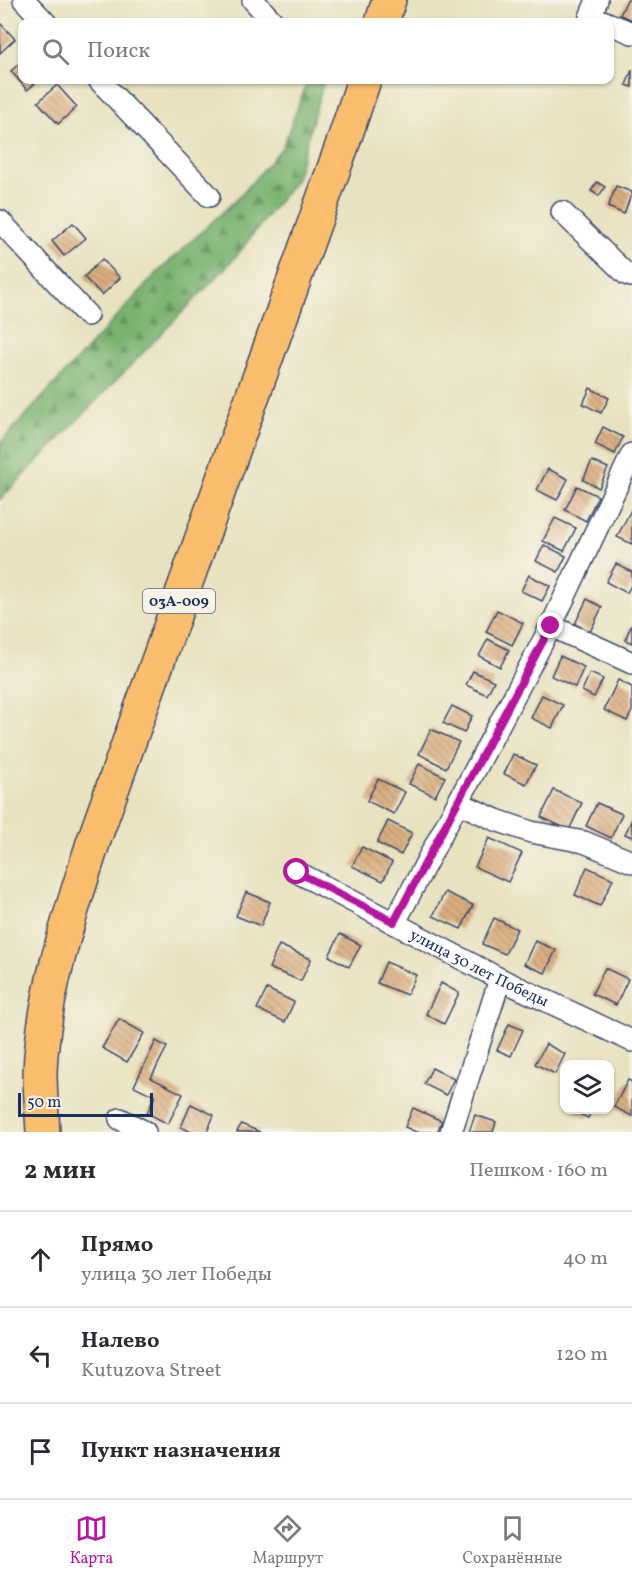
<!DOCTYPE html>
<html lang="ru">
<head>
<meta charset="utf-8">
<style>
	:root { --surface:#fff; --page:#f7f7f7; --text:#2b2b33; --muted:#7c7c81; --line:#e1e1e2; --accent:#b5179e }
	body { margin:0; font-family:Vollkorn,serif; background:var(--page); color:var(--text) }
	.controls { position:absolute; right:18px; bottom:18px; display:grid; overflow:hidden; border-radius:12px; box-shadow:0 2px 4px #0004 }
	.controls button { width:54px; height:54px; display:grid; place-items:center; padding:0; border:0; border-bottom:2px solid var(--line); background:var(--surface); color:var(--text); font:30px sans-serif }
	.scale { position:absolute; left:18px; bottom:15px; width:135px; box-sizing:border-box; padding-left:6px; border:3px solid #1b2f5e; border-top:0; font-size:16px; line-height:21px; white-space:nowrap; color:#1b2f5e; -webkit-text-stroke:4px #f7f3e8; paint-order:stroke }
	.stop { position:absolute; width:18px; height:18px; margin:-14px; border:4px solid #b5179e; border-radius:50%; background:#fff }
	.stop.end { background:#b5179e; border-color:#fff; box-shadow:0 2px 6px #0008 }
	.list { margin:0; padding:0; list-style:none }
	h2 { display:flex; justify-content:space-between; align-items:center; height:78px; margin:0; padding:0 24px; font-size:26px }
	h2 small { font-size:20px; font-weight:400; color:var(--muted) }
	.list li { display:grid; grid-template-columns:39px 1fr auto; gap:18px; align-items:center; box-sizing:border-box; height:96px; padding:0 24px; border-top:2px solid var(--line) }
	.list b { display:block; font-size:22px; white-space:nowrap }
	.list p { margin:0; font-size:20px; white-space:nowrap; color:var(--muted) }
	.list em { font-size:20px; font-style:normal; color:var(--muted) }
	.icon { flex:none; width:33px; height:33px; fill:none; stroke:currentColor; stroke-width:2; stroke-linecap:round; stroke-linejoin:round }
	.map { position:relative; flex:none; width:632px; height:1132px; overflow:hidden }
	.search { position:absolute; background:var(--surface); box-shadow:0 2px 4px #0004; left:18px; right:18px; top:18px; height:66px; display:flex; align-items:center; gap:15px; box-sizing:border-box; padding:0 21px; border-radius:12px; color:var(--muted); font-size:22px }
	.sheet { height:366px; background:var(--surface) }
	nav { display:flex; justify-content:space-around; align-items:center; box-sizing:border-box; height:84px; border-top:2px solid var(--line); background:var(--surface); font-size:16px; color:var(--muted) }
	nav a { display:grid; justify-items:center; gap:3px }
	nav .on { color:var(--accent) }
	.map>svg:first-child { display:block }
	.forest { fill:url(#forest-firs); stroke:#4a7067; stroke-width:1.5 }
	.building { fill:url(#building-back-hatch) }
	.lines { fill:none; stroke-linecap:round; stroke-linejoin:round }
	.minor-casing { stroke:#3a4a6d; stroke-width:24 }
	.primary-casing { stroke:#3a4a6d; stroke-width:36 }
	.minor { stroke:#fff; stroke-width:21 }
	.primary { stroke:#fbbe6e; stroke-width:33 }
	.route { stroke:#b5179e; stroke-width:8 }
	.labels { text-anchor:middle; stroke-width:5; stroke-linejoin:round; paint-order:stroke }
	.shield { fill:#f7f3e8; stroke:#5d6a87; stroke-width:1.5 }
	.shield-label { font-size:15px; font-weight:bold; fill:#1b2f5e }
	.street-label { font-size:16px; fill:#1b2f5e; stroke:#f7f3e8 }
</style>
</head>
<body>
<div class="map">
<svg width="632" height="1132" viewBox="0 0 632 1132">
	<defs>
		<pattern id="forest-firs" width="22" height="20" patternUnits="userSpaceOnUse" patternTransform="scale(1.5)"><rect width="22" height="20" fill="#7ab270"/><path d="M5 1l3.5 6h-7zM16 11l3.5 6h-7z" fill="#63915f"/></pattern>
		<pattern id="building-back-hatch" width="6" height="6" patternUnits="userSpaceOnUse" patternTransform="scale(1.5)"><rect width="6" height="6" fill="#daae7f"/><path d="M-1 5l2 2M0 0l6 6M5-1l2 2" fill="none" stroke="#b08e6b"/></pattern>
	</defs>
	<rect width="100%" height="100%" fill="#f7f3e8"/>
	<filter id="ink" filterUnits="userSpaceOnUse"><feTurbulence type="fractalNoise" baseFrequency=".0167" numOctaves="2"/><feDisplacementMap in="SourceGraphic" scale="12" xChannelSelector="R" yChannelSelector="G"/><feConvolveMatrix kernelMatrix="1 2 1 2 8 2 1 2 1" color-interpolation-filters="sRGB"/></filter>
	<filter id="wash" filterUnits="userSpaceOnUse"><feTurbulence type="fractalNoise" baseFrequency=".008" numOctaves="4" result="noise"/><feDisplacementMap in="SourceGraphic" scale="24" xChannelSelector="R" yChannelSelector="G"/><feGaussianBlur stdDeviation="1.35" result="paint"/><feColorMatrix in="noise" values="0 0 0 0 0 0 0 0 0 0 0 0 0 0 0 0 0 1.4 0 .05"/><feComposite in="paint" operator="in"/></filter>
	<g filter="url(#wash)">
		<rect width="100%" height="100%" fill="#e8e2c0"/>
		<path class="forest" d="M308 80H324L296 179 234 259 0 500V443L158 272 238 198 282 148Z"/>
		<g id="blocks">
			<g class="building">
				<path d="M627 0H632V20L620 15Z"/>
				<path d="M0 23 15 39 0 53Z"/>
				<path d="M22 61V80H39L27 90 11 71Z"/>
				<path d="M632 70V87L626 85Z"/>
				<path d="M57 85 77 107 58 124 38 102Z"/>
				<path d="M597 182 605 187 599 196 591 191Z"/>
				<path d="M616 186 632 192 624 214 608 207Z"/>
				<path d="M73 223 86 238 64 256 52 241Z"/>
				<path d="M102 259 120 278 102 295 84 277Z"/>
				<path d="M590 388 609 398 601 413 583 404Z"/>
				<path d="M603 427 623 437 615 454 595 444Z"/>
				<path d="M592 461 608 468 599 488 583 480Z"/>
				<path d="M548 469 568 479 557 500 537 490Z"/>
				<path d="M577 486 598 496 586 521 565 510Z"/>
				<path d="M632 508V544L617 537Z"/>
				<path d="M555 518 576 528 564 551 543 541Z"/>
				<path d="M544 545 566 556 558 572 536 561Z"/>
				<path d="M616 564 632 572V583L627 593 606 582Z"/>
				<path d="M529 575 550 586 542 601 521 591Z"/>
				<path d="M587 599 602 607 590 632 575 624Z"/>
				<path d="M497 610 523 623 512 645 486 632Z"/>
				<path d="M632 624V643L625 640Z"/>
				<path d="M488 639 509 650 500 667 479 656Z"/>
				<path d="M560 656 584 667 575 687 551 676Z"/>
				<path d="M473 671 494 681 487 695 466 685Z"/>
				<path d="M590 673 603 679 594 697 582 691Z"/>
				<path d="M618 680 632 687V711L627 721 604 710Z"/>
				<path d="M542 695 563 705 552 728 531 718Z"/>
				<path d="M452 706 472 716 464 733 443 723Z"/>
				<path d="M431 729 459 742 446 768 419 754Z"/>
				<path d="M513 754 536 765 526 784 504 774Z"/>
				<path d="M419 764 445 777 435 796 409 784Z"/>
				<path d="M378 779 405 792 394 814 367 801Z"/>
				<path d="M554 790 582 803 569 830 541 817Z"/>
				<path d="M597 803 622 814 611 838 586 826Z"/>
				<path d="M632 819V837L625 834Z"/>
				<path d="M388 821 412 833 401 855 377 843Z"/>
				<path d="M489 838 522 853 508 882 475 867Z"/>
				<path d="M362 847 392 862 383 881 352 866Z"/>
				<path d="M587 867 613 879 600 906 575 895Z"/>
				<path d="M246 892 270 902 261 926 236 916Z"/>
				<path d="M445 892 473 905 461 929 433 916Z"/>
				<path d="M494 918 517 929 505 954 482 944Z"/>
				<path d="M340 934 361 945 349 967 329 956Z"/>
				<path d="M535 941 556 950 545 973 524 964Z"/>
				<path d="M279 945 311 959 301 981 269 968Z"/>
				<path d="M386 962 416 975 407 995 377 983Z"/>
				<path d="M605 968 628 979 616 1005 592 994Z"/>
				<path d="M441 983 459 993 444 1024 426 1014Z"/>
				<path d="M267 989 294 1002 285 1022 257 1009Z"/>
				<path d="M119 1019 144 1033 127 1062 102 1048Z"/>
				<path d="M509 1024 523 1030 511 1056 497 1050Z"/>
				<path d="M156 1041 167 1047 151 1078 183 1094 168 1124 147 1113 155 1096 134 1086Z"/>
				<path d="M546 1044 565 1054 555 1074 535 1064Z"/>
				<path d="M432 1068 454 1079 446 1095 424 1084Z"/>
				<path d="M628 1080 632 1082V1116L614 1107Z"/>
				<path d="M191 1104 214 1115 207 1132H191L181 1127Z"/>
				<path d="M413 1108 442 1121 437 1132H416L405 1127Z"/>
				<path d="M571 1110H592L588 1118Z"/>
				<path d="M475 1115 496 1122 493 1132H469Z"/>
				<path d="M241 1124 260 1132H237Z"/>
			</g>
		</g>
	</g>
	<g filter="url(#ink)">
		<use href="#blocks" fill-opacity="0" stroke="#3a4a6d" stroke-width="1.5"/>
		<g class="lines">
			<defs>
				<g id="minor">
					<path d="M24 0 45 22"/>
					<path d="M253 0 273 22"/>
					<path d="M597 0 590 17 605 22"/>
					<path d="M610 24 632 33"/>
					<path d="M99 80 209 196"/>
					<path d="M562 212 626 274 632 276"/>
					<path d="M0 221 87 315"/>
					<path d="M551 626 632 663"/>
					<path d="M459 803 496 820 531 832 584 842 632 862"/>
					<path id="s1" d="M297 872 500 979 632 1041"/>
					<path d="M395 922 551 626 632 454"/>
					<path d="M120 1119 145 1132"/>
					<path d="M451 1132 500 979"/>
				</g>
				<g id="primary">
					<path d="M382 22 389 0"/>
					<path d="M43 1132C42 1112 40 1092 40 1072 43 993 70 915 94 840L343 143 364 80"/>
				</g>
			</defs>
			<use href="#minor" class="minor-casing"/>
			<use href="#primary" class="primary-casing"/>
			<use href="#minor" class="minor"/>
			<use href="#primary" class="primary"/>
		</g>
	</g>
	<g class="lines" filter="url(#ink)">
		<path class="route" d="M297 872 394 922 551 626"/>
	</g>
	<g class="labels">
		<rect class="shield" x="143" y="589" width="72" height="24" rx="4.5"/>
		<g class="shield-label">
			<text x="179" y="606">03А-009</text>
		</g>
		<g class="street-label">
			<text dy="6" stroke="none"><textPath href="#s1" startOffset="206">улица 30 лет Победы</textPath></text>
		</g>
	</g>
</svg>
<div class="controls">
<button><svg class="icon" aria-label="layers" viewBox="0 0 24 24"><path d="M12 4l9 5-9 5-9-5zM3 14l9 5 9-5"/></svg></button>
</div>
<div class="scale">50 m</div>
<div class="stop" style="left:297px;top:872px"></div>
<div class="stop end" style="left:551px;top:626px"></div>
<div class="search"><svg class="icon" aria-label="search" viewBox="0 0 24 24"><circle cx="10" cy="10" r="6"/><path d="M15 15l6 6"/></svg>Поиск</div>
</div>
<section class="sheet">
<h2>2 мин<small>Пешком · 160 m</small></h2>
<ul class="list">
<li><svg class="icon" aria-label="ahead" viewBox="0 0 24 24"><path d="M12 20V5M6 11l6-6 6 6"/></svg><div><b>Прямо</b><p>улица 30 лет Победы</p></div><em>40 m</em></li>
<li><svg class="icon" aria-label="left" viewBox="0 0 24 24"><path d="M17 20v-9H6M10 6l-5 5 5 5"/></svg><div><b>Налево</b><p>Kutuzova Street</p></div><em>120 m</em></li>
<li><svg class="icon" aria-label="arrive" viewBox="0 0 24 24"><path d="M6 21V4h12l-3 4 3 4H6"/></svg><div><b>Пункт назначения</b></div></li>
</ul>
</section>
<nav>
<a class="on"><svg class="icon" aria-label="map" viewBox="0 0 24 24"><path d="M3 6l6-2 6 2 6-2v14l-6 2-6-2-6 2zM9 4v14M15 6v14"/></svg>Карта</a>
<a><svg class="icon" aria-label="directions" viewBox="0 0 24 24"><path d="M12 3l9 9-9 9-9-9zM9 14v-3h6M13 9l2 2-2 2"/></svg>Маршрут</a>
<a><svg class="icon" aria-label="saved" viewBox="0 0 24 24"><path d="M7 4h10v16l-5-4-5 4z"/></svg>Сохранённые</a>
</nav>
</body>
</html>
